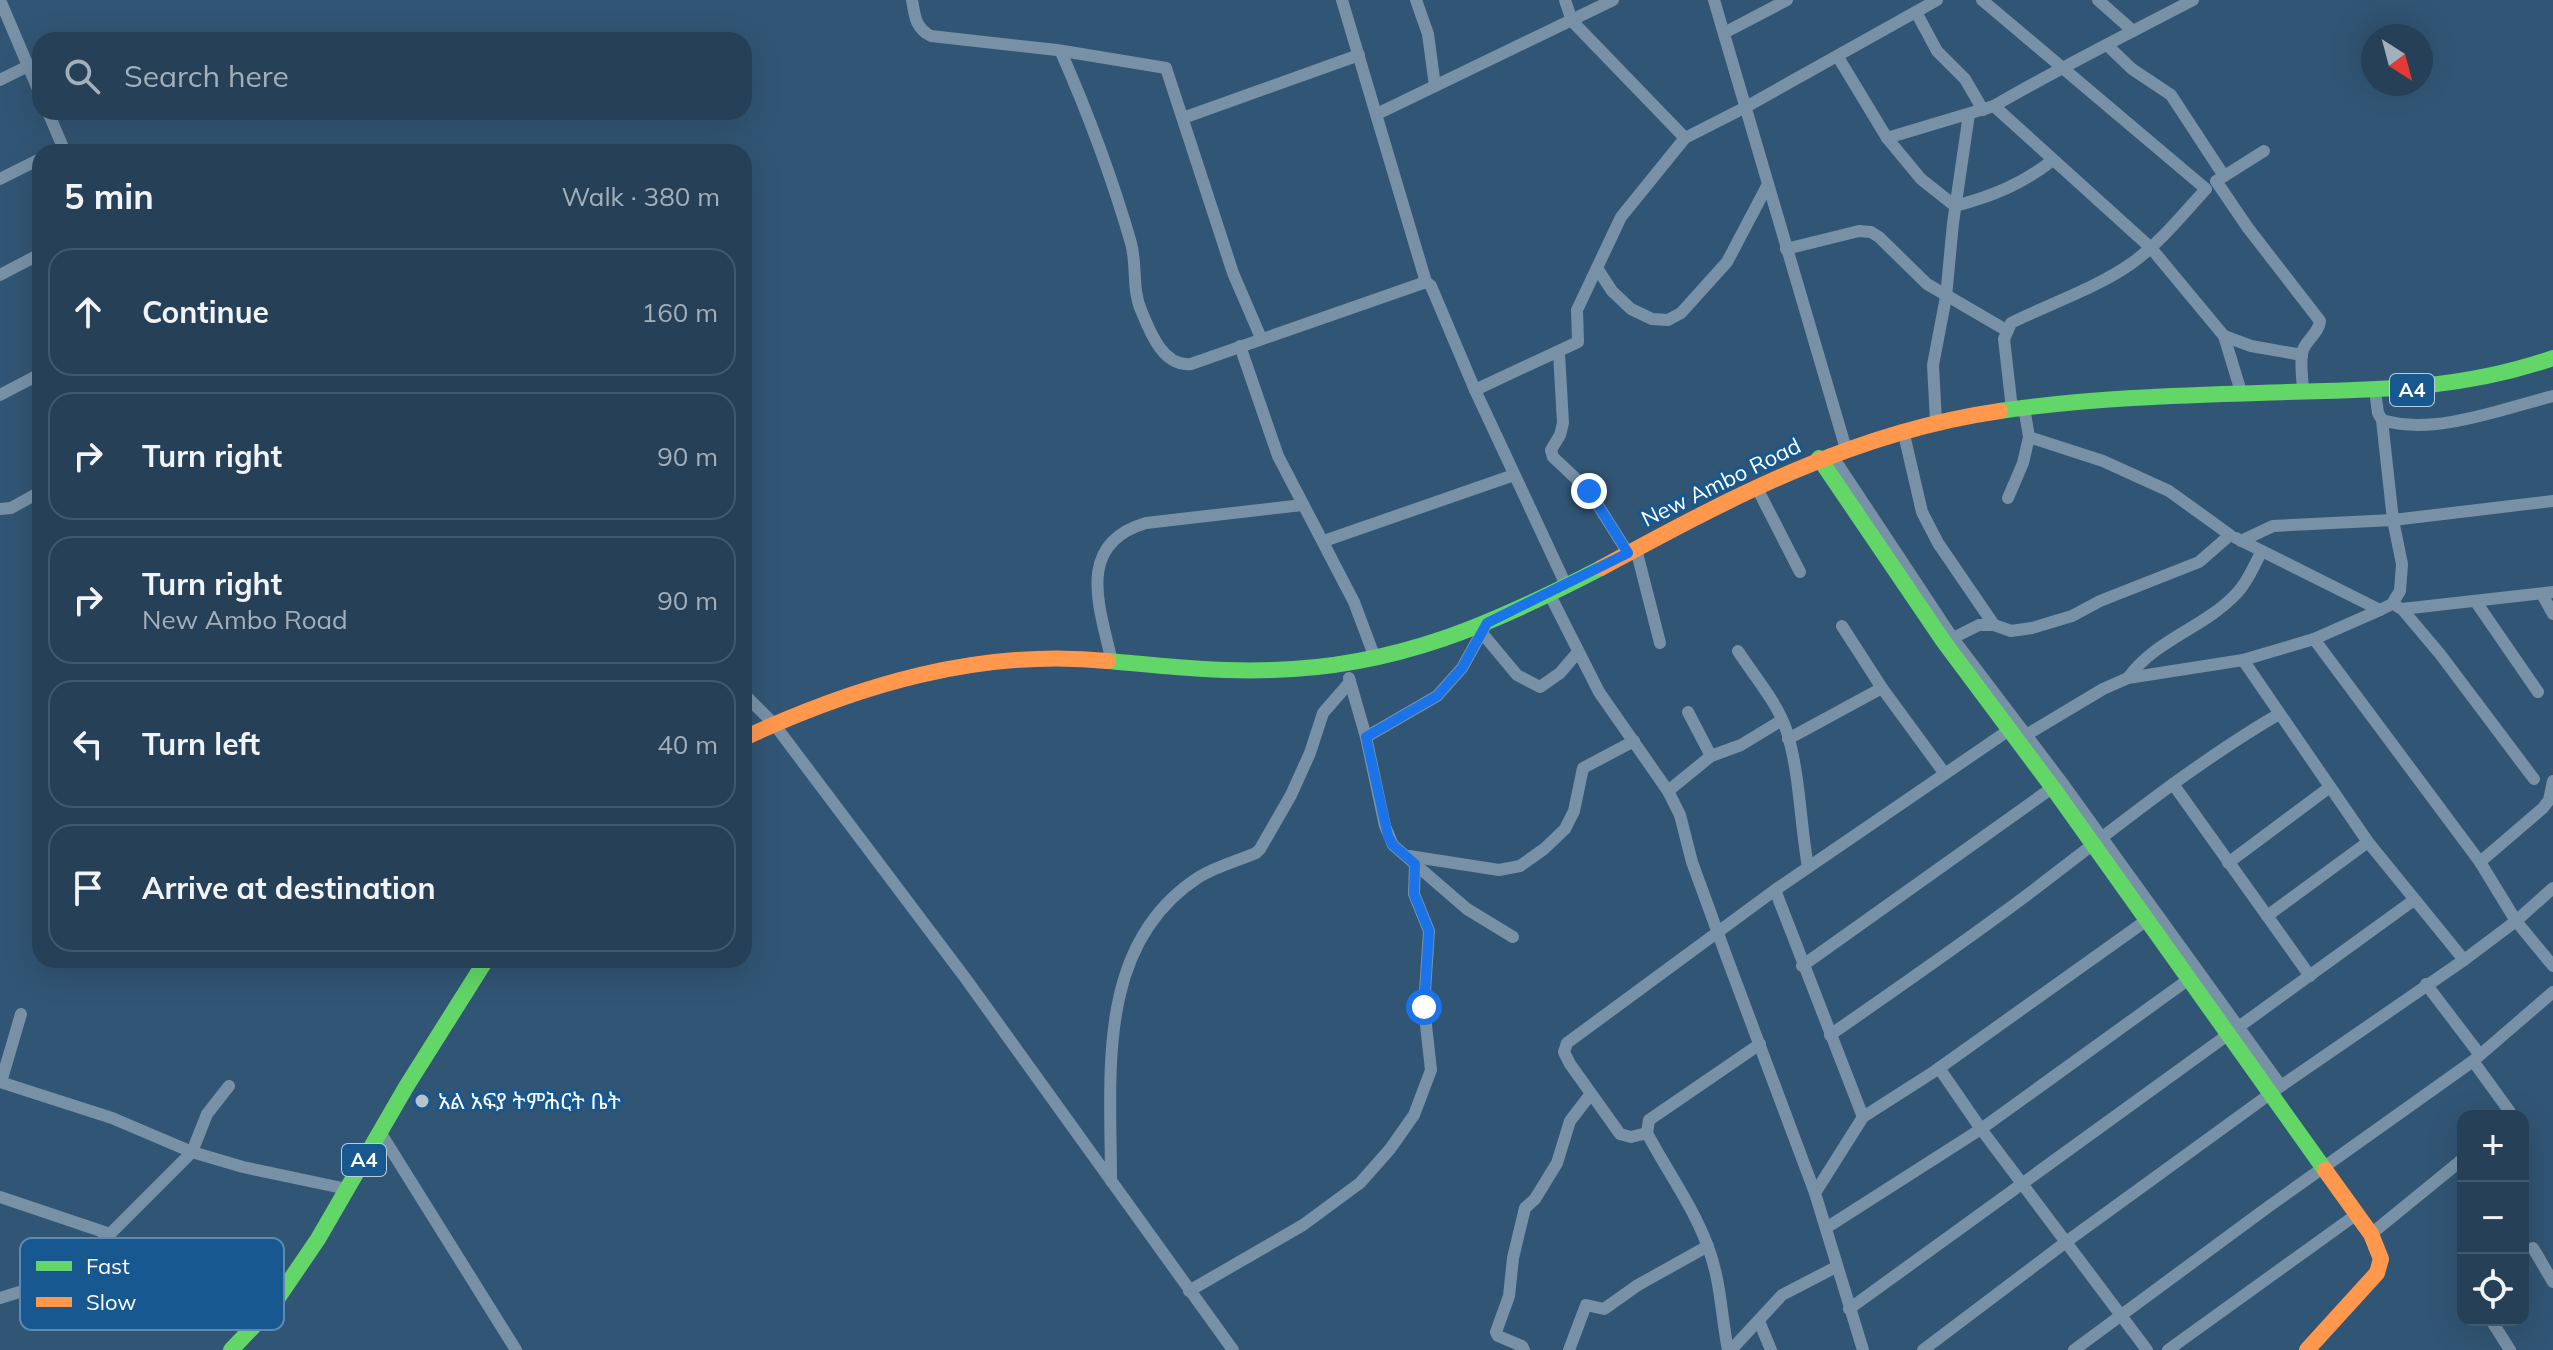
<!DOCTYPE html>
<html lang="en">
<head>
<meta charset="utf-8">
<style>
	:root { --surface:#254057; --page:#2d475d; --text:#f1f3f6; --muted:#a3afba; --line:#42596d }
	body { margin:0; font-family:Mulish,"Noto Sans Ethiopic",sans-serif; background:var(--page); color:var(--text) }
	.controls { position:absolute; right:24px; bottom:24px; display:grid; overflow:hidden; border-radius:16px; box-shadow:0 8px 32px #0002 }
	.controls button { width:72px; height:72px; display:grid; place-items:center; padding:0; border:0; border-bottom:2px solid var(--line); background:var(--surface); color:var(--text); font:40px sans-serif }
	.compass { position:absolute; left:2361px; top:24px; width:72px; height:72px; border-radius:50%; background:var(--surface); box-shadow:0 8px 32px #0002; rotate:144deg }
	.stop { position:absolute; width:24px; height:24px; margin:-18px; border:6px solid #1a73e8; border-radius:50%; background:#fff }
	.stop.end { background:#1a73e8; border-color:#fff; box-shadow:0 2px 8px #0008 }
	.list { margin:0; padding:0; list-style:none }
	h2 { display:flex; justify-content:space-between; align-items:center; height:104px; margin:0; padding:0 32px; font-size:34px }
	h2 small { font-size:26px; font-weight:400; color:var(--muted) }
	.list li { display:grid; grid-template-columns:52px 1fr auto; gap:24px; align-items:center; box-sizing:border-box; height:128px; margin:0 16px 16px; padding:0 16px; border:2px solid var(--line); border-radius:24px }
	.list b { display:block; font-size:30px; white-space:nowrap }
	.list p { margin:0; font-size:26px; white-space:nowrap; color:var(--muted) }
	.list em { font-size:26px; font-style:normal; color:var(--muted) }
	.icon { flex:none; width:44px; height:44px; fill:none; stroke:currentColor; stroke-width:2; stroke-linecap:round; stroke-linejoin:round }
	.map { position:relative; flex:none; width:2553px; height:1350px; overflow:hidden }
	.search { position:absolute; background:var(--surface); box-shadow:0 8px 32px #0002; left:32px; top:32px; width:720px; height:88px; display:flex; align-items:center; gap:20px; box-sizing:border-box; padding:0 28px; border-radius:24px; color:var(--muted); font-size:30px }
	.panel { position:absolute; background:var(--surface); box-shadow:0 8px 32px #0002; left:32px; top:144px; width:720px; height:824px; border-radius:24px }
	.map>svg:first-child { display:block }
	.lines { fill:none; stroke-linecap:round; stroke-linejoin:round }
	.street { stroke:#7891a7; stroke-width:12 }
	.fast { stroke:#63d668; stroke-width:16 }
	.slow { stroke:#ff974d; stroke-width:16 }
	.route { stroke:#1a73e8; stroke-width:10 }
	.poi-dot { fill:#b7c4ce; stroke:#16588f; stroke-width:3 }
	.labels { text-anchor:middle; stroke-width:6; stroke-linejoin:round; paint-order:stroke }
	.shield { fill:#16588f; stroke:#b9cddd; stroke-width:2 }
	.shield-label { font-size:20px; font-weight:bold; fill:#fff }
	.street-label { font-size:22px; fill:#fff; stroke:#16588f }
	.poi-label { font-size:22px; fill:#fff; stroke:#16588f; text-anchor:start }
	.key { fill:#16588f; stroke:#5c8ab1; stroke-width:2 }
	.key-label { font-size:22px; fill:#fff }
</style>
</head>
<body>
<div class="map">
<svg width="2553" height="1350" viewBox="0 0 2553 1350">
	<rect width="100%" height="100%" fill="#315574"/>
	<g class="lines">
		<g class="street">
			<path d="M0 0 40 94"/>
			<path d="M912 0C915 16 915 28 931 36L1057 50 1166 68 1233 273 1261 338"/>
			<path d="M1342 0 1426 282 1431 286 1475 390 1566 585"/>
			<path d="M1416 0 1428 34 1435 86"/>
			<path d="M1565 0 1572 21 1685 138"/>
			<path d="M1714 0 1846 449"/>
			<path d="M1982 0 2206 189C2183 214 2160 243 2132 263 2095 289 2051 303 2011 323L2004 339 2012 409"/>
			<path d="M2098 0 2133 31"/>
			<path d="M2193 0C2126 35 2059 68 1994 106L2151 248 2224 336 2242 395"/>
			<path d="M1916 12 1937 51 1965 79 1983 110"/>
			<path d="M1724 33 1787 0"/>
			<path d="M2108 46 2132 69 2171 95 2224 176"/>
			<path d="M1061 52C1087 111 1113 181 1131 243 1137 265 1132 290 1141 310 1150 332 1163 367 1191 364L1426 282"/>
			<path d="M1838 57 1887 138 1994 106"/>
			<path d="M0 80 28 66"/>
			<path d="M48 112 65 152"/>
			<path d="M1377 114 1613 0"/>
			<path d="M1183 118 1359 55"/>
			<path d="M1887 138 1921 179 1955 206C1993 196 2022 184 2053 160"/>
			<path d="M0 179 40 159"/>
			<path d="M2218 180 2264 151"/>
			<path d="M2216 181 2248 228 2320 321C2319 333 2307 339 2303 350 2299 362 2303 379 2303 392"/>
			<path d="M1786 249 1859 231 1871 232 1879 237 1927 284 2006 330"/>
			<path d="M1597 268 1612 291 1631 309 1652 319 1668 320 1681 313 1727 262 1767 186"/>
			<path d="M0 275 40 254"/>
			<path d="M2224 336 2251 346 2302 355"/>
			<path d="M1240 346 1278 456 1354 602 1375 658"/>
			<path d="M1559 353 1563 423 1560 435 1551 450 1553 457 1589 491 1628 553"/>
			<path d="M1475 390 1578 342 1577 310 1621 217 1685 138 1744 108 1937 0"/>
			<path d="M0 395 40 374"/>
			<path d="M2382 420C2434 436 2502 409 2553 396"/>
			<path d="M1936 422 1933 365 1946 297 1953 223 1969 114"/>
			<path d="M1903 430 1922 512 1938 543 1994 625"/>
			<path d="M1831 454 1952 637 2061 781 2281 1086"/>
			<path d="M1757 488 1800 572"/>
			<path d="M2008 498 2023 463 2029 437"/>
			<path d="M0 509 11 508 40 492"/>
			<path d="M2236 538 2380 610"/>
			<path d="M1324 541 1514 475"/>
			<path d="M2241 541 2273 526 2393 520 2553 501"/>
			<path d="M1636 549 1660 643"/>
			<path d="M1549 593 1599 692 1668 791 1680 815 1692 862 1727 958 1815 1193 1863 1350"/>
			<path d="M2542 594 2553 614"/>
			<path d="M2476 602 2538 692"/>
			<path d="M2398 607 2402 609 2553 592"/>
			<path d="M2402 609 2440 654 2534 779"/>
			<path d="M1842 626 1882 688 1945 774"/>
			<path d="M1482 633 1517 675 1540 687 1560 673 1578 652"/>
			<path d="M2314 639 2380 610 2392 604 2400 591 2402 564 2393 520 2382 420 2378 413 2375 391"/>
			<path d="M1949 640 1979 625H1994L2011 631 2032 628 2072 616 2100 601 2199 562 2230 535 2169 491 2103 461 2029 437 2024 407"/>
			<path d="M1738 651C1754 676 1778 703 1787 732 1800 775 1800 822 1808 867"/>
			<path d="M2243 660 2368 842 2464 960"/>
			<path d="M1112 662C1100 608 1074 544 1146 523L1302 505"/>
			<path d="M1349 678 1366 737 1385 826 1393 845 1467 909 1513 937"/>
			<path d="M2128 678C2156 639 2204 628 2236 594 2248 582 2254 565 2262 551"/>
			<path d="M744 694 774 724 966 979 1233 1350"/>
			<path d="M1688 712 1711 756"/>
			<path d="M2026 735 2103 689 2128 678 2243 660 2314 639 2480 862 2516 921 2553 966"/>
			<path d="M1366 737 1437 696 1462 668 1487 623"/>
			<path d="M1788 739 1882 688"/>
			<path d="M2173 784 2310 976"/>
			<path d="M1668 791 1711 756 1741 745 1782 720"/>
			<path d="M1409 856 1499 870 1520 866 1544 849 1565 829 1574 811 1583 768 1634 741"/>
			<path d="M2480 862 2543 808 2549 800 2553 781"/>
			<path d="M2228 863 2330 787"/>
			<path d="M1775 890 1863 1117"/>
			<path d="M2267 916 2368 842"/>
			<path d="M1802 966 2059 783"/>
			<path d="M2426 984 2480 1055"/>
			<path d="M1830 1035C1895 990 1960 945 2023 898 2107 835 2188 767 2279 714"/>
			<path d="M2473 1061 2510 1112V1116"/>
			<path d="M1939 1068 1981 1129 2147 1350"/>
			<path d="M0 1082 112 1118 192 1152 243 1167 347 1189"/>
			<path d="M1 1082 21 1014"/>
			<path d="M380 1132 516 1350"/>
			<path d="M1647 1133 1631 1137 1620 1134 1570 1064 1564 1052 1567 1043 1775 890 2015 726"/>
			<path d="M1111 1181C1111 1074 1095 944 1199 877 1217 866 1237 861 1256 853L1260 849 1291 795 1310 753 1323 713 1350 682"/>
			<path d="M1815 1193 1863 1117 1935 1071 2154 915"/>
			<path d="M0 1197 110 1234"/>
			<path d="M1826 1228 1981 1129 2196 974"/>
			<path d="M2371 1234 2463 1159"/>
			<path d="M2533 1248 2553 1282"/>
			<path d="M1189 1291 1303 1225 1360 1183 1390 1149 1414 1115 1431 1070 1424 1007 1429 931 1414 894 1415 864"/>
			<path d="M0 1298 42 1285 62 1274 110 1234 192 1152 207 1114 229 1086"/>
			<path d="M1849 1309 2414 900"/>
			<path d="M2491 1320 2510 1350"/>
			<path d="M1759 1321 1771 1350"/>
			<path d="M1524 1350 1522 1346 1498 1336 1496 1332 1509 1296 1513 1258 1525 1208 1535 1199 1557 1163 1570 1121 1590 1095"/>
			<path d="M1569 1350 1586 1305 1604 1309 1638 1285 1708 1246"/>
			<path d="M1728 1350C1721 1315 1721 1281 1708 1247 1693 1206 1667 1171 1647 1133L1649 1120 1760 1044"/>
			<path d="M1731 1350 1782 1295 1836 1267"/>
			<path d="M1923 1350 2066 1242 2281 1086 2464 960 2516 921 2553 888"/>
			<path d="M2074 1350 2268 1207 2473 1061 2553 992"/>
			<path d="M2168 1350 2357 1214"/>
		</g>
		<g class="fast">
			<path d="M2000 411C2095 397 2191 395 2287 392 2380 390 2464 389 2553 358"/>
			<path d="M1819 458 1944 642 2053 788 2325 1170"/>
			<path d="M1108 661C1163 666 1217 672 1272 670 1396 667 1493 624 1601 568"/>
			<path d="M231 1350 271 1308 318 1239 406 1087 486 960"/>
		</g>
		<g class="slow">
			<path d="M1601 568C1730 498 1853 432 2000 411"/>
			<path d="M744 738C858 685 981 648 1108 661"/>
			<path d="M2307 1350 2377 1273 2381 1259 2371 1234 2325 1170"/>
		</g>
	</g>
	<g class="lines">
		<path class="route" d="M1424 1007 1429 931 1414 894 1415 864 1393 845 1388 836 1366 737 1437 696 1462 668 1487 623 1628 553 1589 491"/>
	</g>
	<circle class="poi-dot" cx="422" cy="1101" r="8"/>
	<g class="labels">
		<g class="shield">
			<rect x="2390" y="374" width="44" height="32" rx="6"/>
			<rect x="342" y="1144" width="44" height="32" rx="6"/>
		</g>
		<g class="shield-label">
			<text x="2412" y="397">A4</text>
			<text x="364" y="1167">A4</text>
		</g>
		<g class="street-label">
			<text transform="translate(1721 482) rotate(-26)" y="8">New Ambo Road</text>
		</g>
		<g class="poi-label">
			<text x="438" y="1109">አል አፍያ ትምሕርት ቤት</text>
		</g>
	</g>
	<rect x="20" y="1238" width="264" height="92" rx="12" class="key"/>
	<rect x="36" y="1261" width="36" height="10" fill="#63d668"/>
	<rect x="36" y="1297" width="36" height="10" fill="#ff974d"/>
	<g class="key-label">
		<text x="86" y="1274">Fast</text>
		<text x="86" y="1310">Slow</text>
	</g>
</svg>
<div class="controls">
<button>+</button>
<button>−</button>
<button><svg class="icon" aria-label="locate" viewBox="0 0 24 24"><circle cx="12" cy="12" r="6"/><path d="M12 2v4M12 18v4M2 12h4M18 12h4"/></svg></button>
</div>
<svg class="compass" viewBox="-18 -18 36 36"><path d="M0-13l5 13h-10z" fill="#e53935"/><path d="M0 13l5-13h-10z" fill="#a3afba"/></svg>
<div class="stop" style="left:1424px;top:1007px"></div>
<div class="stop end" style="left:1589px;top:491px"></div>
<div class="search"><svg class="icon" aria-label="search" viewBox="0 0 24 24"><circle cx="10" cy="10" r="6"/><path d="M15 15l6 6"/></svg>Search here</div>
<section class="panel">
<h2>5 min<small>Walk · 380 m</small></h2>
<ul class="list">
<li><svg class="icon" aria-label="ahead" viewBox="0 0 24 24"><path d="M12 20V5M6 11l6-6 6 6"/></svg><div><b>Continue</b></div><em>160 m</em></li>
<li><svg class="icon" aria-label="right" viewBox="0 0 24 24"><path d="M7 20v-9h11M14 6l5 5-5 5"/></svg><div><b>Turn right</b></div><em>90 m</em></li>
<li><svg class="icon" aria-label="right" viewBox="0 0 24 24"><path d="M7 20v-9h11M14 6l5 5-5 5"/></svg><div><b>Turn right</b><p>New Ambo Road</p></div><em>90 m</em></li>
<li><svg class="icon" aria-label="left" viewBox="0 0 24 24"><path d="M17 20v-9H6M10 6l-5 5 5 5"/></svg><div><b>Turn left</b></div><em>40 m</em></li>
<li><svg class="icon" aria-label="arrive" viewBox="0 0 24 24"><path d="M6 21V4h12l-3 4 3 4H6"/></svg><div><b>Arrive at destination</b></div></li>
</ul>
</section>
</div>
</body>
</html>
